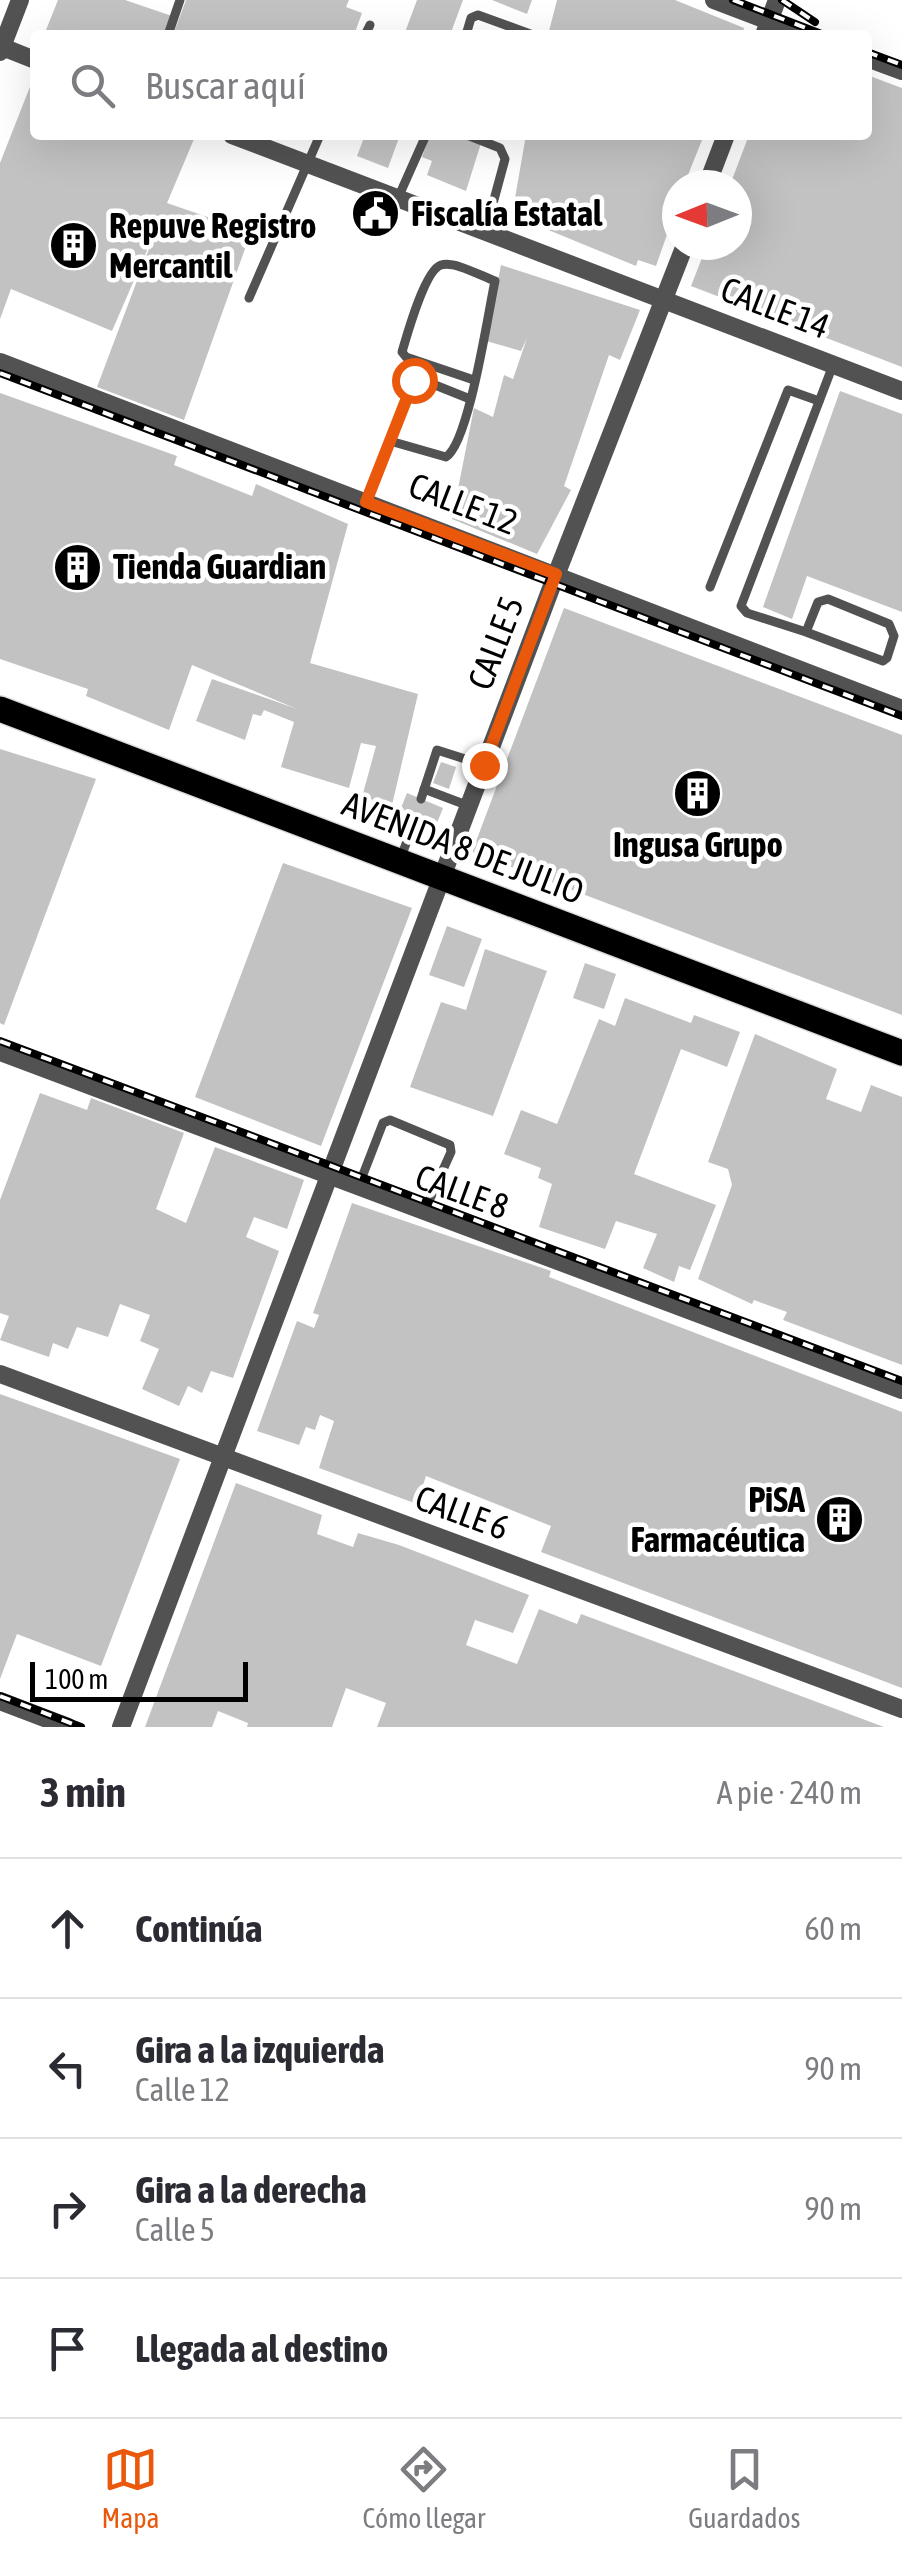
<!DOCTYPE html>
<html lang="es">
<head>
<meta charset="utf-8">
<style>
	:root { --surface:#fff; --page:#f2f2f3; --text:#2b2b33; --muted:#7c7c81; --line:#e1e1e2; --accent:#ea580c }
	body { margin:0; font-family:"Asap Condensed",sans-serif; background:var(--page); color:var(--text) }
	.compass { position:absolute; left:662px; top:170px; width:90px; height:90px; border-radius:50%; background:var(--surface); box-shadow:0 10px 40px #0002; rotate:269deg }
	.scale { position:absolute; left:30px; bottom:25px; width:218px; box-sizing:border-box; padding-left:10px; border:5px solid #000; border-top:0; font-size:28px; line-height:35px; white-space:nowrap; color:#000; -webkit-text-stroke:8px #fff; paint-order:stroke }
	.stop { position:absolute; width:30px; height:30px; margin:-22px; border:8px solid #ea580c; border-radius:50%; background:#fff }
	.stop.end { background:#ea580c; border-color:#fff; box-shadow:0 2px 10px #0008 }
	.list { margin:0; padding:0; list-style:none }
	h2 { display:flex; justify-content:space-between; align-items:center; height:130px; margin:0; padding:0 40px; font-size:42px }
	h2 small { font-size:32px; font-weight:400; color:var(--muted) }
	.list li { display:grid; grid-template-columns:65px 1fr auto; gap:30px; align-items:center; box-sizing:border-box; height:140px; padding:0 40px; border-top:2px solid var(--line) }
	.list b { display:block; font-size:38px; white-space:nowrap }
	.list p { margin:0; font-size:32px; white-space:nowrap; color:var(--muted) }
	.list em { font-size:32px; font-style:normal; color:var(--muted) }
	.icon { flex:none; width:55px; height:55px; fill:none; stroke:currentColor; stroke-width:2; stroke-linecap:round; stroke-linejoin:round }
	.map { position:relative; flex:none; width:902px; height:1727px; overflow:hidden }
	.search { position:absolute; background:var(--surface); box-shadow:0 10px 40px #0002; left:30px; right:30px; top:30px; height:110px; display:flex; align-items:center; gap:25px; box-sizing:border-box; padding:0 35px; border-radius:10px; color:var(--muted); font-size:38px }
	.sheet { height:690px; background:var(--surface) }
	nav { display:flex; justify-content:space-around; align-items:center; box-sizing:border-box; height:140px; border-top:2px solid var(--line); background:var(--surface); font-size:28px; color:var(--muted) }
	nav a { display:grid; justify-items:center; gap:5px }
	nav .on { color:var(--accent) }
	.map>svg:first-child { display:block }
	.building { fill:#c2c2c2 }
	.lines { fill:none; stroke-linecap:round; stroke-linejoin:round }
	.primary-casing { stroke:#dbdbdb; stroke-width:28 }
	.lane { stroke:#525252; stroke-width:9 }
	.street { stroke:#525252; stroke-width:18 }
	.primary { stroke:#000; stroke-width:25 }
	.rail-casing { stroke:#000; stroke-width:8 }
	.rail { stroke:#fff; stroke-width:4; stroke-dasharray:11; stroke-linecap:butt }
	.route { stroke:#ea580c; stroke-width:12 }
	.labels { text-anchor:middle; stroke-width:9; stroke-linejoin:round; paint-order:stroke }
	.poi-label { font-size:35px; font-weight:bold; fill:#000; stroke:#fff; text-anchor:start }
	.street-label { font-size:35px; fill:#000; stroke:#fff }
</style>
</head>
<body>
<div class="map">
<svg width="902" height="1727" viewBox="0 0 902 1727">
	<rect width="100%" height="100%" fill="#fff"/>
	<g class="building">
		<path d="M58 0H125L172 16 165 35H44Z"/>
		<path d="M186 0H349L346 7 362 13 354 35H173Z"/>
		<path d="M417 0H463L450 35H404Z"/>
		<path d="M492 0H532L527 14Z"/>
		<path d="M557 0H675L744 28 742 35H548Z"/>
		<path d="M35 74V135H183L194 139 167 203 251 232 184 420 97 387 158 225 112 331 11 289 0 319V163Z"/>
		<path d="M867 75 902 88V367L691 286 707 245H737V185H730L749 135H867Z"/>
		<path d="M365 135H400L388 168 357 156Z"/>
		<path d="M430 135H460L481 143 466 191 427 175 432 161 422 157Z"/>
		<path d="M526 135H704L684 185H677V206L656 266 638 260 636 266 512 215Z"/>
		<path d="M501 265 640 310 620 360 609 355 564 486 571 490 537 554 452 519 474 408 493 417 504 375 513 379 527 338 521 351 486 341Z"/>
		<path d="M840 391 902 414V612L807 576 792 619 763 607Z"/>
		<path d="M0 393 177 456 174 465 252 496 256 484 348 524 310 663 418 694 392 805 362 797 376 746 361 743 349 788 281 767 294 722 264 710 261 716 253 714 245 740 196 721 212 679 297 709 192 665 169 730 86 696 88 689 0 659Z"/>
		<path d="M564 608 902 735V1015L472 852Z"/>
		<path d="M0 749 96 779 4 1025 0 1023Z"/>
		<path d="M441 762 456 767 449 789 433 783Z"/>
		<path d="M407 793 443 808 431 838 395 823Z"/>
		<path d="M283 863 412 908 321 1146 195 1097Z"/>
		<path d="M447 926 482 939 464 987 429 975Z"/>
		<path d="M485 949 547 971 493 1116 410 1087 441 1002 466 1010Z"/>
		<path d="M585 963 616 974 604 1009 573 998Z"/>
		<path d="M625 998 691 1023 694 1015 740 1032 727 1067 681 1049 634 1174 716 1205 690 1270 679 1266 674 1282 643 1268 657 1234 616 1221 605 1249 539 1227 552 1184 538 1178 541 1168 504 1154 521 1110 557 1124 599 1019 615 1026Z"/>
		<path d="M755 1034 837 1069 826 1099 861 1112 871 1085 902 1097V1365L783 1320 787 1312 754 1300 752 1304 698 1279 732 1185 728 1169 708 1162Z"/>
		<path d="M40 1093 87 1110 91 1098 184 1133 156 1209 186 1223 215 1147 304 1180 287 1229 254 1217 246 1237 279 1251 233 1378 211 1371 202 1393 188 1386 179 1406 142 1389 159 1349 140 1341 150 1315 120 1304 108 1337 77 1327 68 1349 53 1343 49 1357 0 1340 9 1316 0 1313V1200Z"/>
		<path d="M352 1203 551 1271 549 1277 902 1412V1688L541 1552 551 1526 426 1476 417 1504 319 1468 334 1421 320 1415 315 1430 306 1427 299 1445 257 1431 297 1321 314 1328 319 1315 313 1313Z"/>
		<path d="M0 1394 180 1459 101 1666 17 1634 0 1679Z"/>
		<path d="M236 1483 322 1515 317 1534 353 1547 358 1533 399 1545 529 1595 513 1633 475 1620 466 1645 517 1664 539 1609 577 1624 581 1614 884 1727H377L386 1703 346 1688 332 1727H247L248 1723 218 1711 212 1727H145Z"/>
	</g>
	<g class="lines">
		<defs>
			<path id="primary" d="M0 709 902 1053"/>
		</defs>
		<use href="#primary" class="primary-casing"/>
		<g class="lane">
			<path d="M168 35 180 0"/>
			<path d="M365 35 370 25"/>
			<path d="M466 35 471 18 478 15 533 35"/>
			<path d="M467 135 500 148 505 159 485 233"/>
			<path d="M398 198 426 135"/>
			<path d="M249 298 320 135"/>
			<path d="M390 441 446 457C469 443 488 313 495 281 481 276 455 261 441 265 425 270 407 335 402 352L406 357 474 380"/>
			<path d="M365 502 414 380 420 379 470 399"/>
			<path d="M710 587 788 390 819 401"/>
			<path d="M806 632 883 661 887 658 894 636 889 624 828 599 818 602 806 632 747 613 741 606 833 365"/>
			<path d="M424 789 469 806"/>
			<path d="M421 799 437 750 484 765"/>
			<path d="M400 860 411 830"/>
			<path d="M359 1185 383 1123 390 1120 450 1145 451 1152 425 1210"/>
		</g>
		<g class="street">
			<path d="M714 0 805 35"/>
			<path d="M764 35 777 0"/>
			<path d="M0 46 35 60"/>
			<path d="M0 52 20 0"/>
			<path d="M867 58 902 71"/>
			<path d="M232 135 902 391"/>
			<path d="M707 185 726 135"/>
			<path d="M0 362 902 709"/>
			<path d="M0 1052 902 1390"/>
			<path d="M0 1374 902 1709"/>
			<path d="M0 1701 68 1727"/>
			<path d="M121 1727 553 583 685 245"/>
		</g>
		<use href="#primary" class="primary"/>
		<defs>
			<g id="rail">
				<path d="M733 0 824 35"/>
				<path d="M782 0 815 22"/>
				<path d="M867 52 902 65"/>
				<path d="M0 373 902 716"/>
				<path d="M0 1041 902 1381"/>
				<path d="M0 1696 81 1727"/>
			</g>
		</defs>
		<use href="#rail" class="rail-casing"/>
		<use href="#rail" class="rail"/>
	</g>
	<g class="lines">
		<path class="route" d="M414 380 366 502 556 574 484 765"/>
	</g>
	<defs>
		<symbol id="civic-disc" viewBox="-11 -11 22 22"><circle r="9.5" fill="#000" stroke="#fff"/><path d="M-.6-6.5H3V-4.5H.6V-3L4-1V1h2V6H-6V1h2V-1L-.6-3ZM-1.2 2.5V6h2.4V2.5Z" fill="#fff"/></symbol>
		<symbol id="building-disc" viewBox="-11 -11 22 22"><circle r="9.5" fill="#000" stroke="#fff"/><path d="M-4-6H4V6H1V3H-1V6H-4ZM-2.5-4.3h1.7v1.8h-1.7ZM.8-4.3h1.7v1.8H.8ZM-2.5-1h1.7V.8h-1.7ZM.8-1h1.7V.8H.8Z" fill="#fff"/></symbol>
	</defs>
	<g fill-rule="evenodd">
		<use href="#civic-disc" x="348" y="186" width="55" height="55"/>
		<use href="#building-disc" x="46" y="218" width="55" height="55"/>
		<use href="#building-disc" x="50" y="540" width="55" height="55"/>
		<use href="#building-disc" x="670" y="766" width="55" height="55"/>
		<use href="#building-disc" x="812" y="1492" width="55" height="55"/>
	</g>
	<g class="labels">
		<g class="poi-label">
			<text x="411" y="226">Fiscalía Estatal</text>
			<text x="109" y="238">Repuve Registro<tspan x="109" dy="40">Mercantil</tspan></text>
			<text x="113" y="579">Tienda Guardian</text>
			<text x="698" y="857" text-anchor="middle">Ingusa Grupo</text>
			<text x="805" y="1512" text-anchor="end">PiSA<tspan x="805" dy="40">Farmacéutica</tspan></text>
		</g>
		<g class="street-label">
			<text transform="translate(775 308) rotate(21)" y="12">CALLE 14</text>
			<text transform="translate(463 504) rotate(21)" y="12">CALLE 12</text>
			<text transform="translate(496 643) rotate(-69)" y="12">CALLE 5</text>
			<text transform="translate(463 848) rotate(21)" y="12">AVENIDA 8 DE JULIO</text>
			<text transform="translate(462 1192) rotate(20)" y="12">CALLE 8</text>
			<text transform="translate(462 1513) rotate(20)" y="12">CALLE 6</text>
		</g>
	</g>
</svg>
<svg class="compass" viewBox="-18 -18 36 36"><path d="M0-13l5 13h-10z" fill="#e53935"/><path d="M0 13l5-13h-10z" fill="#7c7c81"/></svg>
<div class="scale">100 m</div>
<div class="stop" style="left:414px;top:380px"></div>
<div class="stop end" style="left:484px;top:765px"></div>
<div class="search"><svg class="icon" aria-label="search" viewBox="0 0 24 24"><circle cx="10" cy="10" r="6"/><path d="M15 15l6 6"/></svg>Buscar aquí</div>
</div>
<section class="sheet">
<h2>3 min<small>A pie · 240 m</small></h2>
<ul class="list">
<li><svg class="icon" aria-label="ahead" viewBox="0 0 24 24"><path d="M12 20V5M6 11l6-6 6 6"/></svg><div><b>Continúa</b></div><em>60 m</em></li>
<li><svg class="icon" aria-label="left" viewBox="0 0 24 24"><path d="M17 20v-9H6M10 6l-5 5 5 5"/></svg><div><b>Gira a la izquierda</b><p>Calle 12</p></div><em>90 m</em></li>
<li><svg class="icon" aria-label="right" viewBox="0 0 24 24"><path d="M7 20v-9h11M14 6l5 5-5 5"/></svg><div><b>Gira a la derecha</b><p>Calle 5</p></div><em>90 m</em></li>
<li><svg class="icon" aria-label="arrive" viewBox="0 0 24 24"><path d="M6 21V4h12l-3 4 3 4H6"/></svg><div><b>Llegada al destino</b></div></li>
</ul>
</section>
<nav>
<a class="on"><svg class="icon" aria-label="map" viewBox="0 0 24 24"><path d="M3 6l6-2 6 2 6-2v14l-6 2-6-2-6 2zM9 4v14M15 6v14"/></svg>Mapa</a>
<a><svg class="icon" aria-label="directions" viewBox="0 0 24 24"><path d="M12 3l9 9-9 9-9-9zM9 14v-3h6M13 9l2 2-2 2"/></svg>Cómo llegar</a>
<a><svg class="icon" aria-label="saved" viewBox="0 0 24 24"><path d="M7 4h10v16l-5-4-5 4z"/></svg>Guardados</a>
</nav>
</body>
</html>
